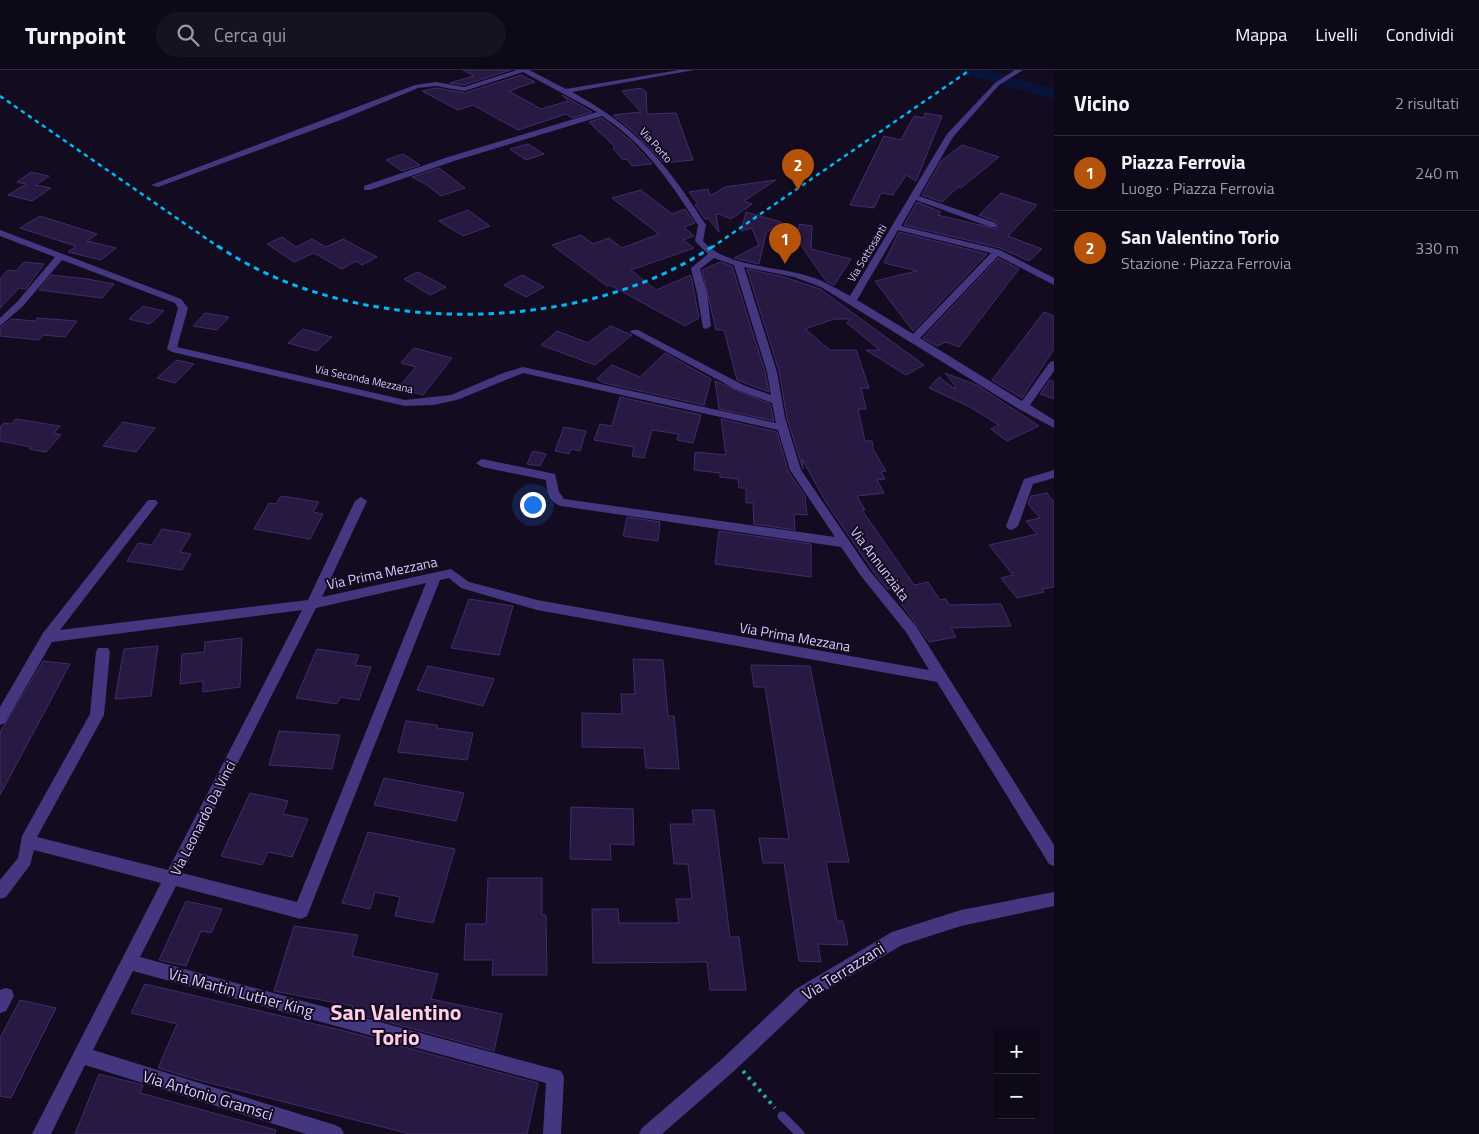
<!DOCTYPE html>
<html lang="it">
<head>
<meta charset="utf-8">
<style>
	:root { --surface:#0e0918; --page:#171221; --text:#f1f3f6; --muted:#9b9aa2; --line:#2e2a37; --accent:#b45309 }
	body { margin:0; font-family:"Titillium Web",sans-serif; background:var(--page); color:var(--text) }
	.controls { position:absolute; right:15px; bottom:15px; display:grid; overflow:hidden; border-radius:5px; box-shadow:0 1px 4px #0004 }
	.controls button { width:45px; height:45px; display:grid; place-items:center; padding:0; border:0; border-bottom:1px solid var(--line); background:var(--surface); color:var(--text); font:25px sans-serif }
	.you { position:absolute; left:532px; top:434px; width:18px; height:18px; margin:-12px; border:4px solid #fff; border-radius:50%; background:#1a73e8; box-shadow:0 0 0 8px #1a73e833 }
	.badge { display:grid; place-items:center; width:32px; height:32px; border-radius:50%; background:var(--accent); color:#fff; font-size:16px; font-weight:700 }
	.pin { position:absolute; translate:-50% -41px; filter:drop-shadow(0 1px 2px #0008) }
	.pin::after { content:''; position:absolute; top:26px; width:18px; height:15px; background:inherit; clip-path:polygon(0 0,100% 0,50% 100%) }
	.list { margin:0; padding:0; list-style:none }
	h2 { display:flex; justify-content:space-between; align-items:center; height:65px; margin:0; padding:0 20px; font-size:21px }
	h2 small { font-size:16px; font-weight:400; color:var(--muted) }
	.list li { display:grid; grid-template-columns:32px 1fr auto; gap:15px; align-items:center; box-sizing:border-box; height:75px; padding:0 20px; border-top:1px solid var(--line) }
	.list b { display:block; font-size:19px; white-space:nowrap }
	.list p { margin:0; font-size:16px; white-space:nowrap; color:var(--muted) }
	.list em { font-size:16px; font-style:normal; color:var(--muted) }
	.icon { flex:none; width:28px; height:28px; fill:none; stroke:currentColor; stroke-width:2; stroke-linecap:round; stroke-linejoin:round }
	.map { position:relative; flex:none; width:1054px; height:1064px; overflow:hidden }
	header { display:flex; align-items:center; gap:30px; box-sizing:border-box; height:70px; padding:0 25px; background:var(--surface); border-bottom:1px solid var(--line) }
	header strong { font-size:24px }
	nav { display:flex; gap:28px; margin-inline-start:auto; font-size:18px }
	.search { width:350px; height:45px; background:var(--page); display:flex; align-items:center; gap:12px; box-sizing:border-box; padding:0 18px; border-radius:28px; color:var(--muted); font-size:19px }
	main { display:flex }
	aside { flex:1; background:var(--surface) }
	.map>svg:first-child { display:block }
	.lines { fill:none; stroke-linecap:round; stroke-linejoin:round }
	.river { fill:#09143c; fill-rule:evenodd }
	.building { fill:#271941; stroke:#422b6d }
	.path { stroke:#2da5b1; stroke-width:4; stroke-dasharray:3 5; stroke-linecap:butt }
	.service { stroke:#45377f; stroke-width:9 }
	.minor { fill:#45377f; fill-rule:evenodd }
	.rail-far1 { stroke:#00b8f6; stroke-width:2.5; stroke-dasharray:4.5 4; stroke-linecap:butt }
	.rail { stroke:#00b8f6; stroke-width:3; stroke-dasharray:5.5 5; stroke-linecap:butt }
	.labels { text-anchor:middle; stroke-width:4; stroke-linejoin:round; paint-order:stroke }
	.far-street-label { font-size:11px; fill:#d9cbff; stroke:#130c20 }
	.street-label { font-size:14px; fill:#d9cbff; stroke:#130c20 }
	.near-street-label { font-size:16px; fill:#d9cbff; stroke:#130c20 }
	.near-district-label { font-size:22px; font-weight:bold; fill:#ffcde5; stroke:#130c20 }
</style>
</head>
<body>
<header>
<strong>Turnpoint</strong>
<div class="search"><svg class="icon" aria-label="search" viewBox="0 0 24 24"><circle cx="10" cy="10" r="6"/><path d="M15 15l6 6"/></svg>Cerca qui</div>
<nav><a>Mappa</a><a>Livelli</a><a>Condividi</a></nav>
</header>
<main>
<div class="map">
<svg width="1054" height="1064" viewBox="0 0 1054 1064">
	<rect width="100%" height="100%" fill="#130c20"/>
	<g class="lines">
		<path class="river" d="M959 0H985L1054 19V29L961 3Z"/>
	</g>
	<g class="building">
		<path d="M463 0H511L464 15 450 13 474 6Z"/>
		<path d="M521 5 535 12 509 21 541 39 568 31 562 25 592 42 572 48 566 44 518 60 473 35 458 40 422 21 436 18 465 23Z"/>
		<path d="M641 18 646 22 647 44 676 43 693 90 664 93 634 62 613 45 641 42 622 21Z"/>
		<path d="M925 43 942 46 916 111 906 105 893 125 881 123 874 138 850 135 884 66 901 70 914 46 924 48Z"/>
		<path d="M602 48 630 70 652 94 632 96 627 89 623 90 613 78 615 77 589 52Z"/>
		<path d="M528 74 544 84 526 90 510 79Z"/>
		<path d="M962 75 999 87 961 118 958 117 942 132 922 125 941 91Z"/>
		<path d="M403 84 420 95 402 101 386 90Z"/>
		<path d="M439 98 465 118 441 126 424 113 412 107Z"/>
		<path d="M31 102 49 106 36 115 51 118 32 131 8 125 26 114 17 112Z"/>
		<path d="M776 110 744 131 752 134 731 149 719 144 716 145 719 162 708 148 705 149 695 135 698 134 689 122 708 119 710 126 725 117Z"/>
		<path d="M641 120 672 144 685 139 695 153 684 157 694 166 683 170 694 178 631 200 656 220 691 205 699 248 685 256 610 215 607 216 552 175 581 165 593 174 609 168 622 178 659 164 612 128Z"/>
		<path d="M1001 123 1037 135 1008 166 1042 179 1029 191 1000 178 904 155 917 132 941 142 938 145 996 159 998 152 979 145Z"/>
		<path d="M468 140 490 156 463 166 439 151Z"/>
		<path d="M746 142 781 152 766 163 759 194 734 188 759 175 752 158 741 161Z"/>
		<path d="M40 146 97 164 87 171 116 178 101 190 68 182 76 176 20 158Z"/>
		<path d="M786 154 799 159V154L812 156 811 179 851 189 834 215 826 211Z"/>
		<path d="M899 162 987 184 913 261 875 211 917 201 884 193Z"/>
		<path d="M282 167 296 177 312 169 326 177 343 169 377 187 362 195 356 191 342 199 314 183 294 192 267 174Z"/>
		<path d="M998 188 1019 199 959 277 946 272 937 276 923 268Z"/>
		<path d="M24 192 44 194 26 219 19 218 0 238V209L8 200 16 201Z"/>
		<path d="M720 192 732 196 765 302 769 322 737 310 724 260H716L702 200Z"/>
		<path d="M747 199 784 207 820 219 924 295 906 305 866 280H880L847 253 850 249H834L805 259 830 280H856L869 318H861L866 339H858L865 371H872L873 379 886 401 881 402 885 409 877 410 884 423 857 426 865 440H862L914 515 928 512 940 530 946 529 949 535 1001 534 1011 556 951 558 956 567 929 572 890 518 887 519 875 504 827 434 802 389 803 399 787 348 779 301Z"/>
		<path d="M418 202 446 217 430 225 404 209Z"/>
		<path d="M51 205 87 209 114 214 102 228 39 220Z"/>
		<path d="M522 205 544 217 526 227 504 215Z"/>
		<path d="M143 236 164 241 150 254 129 249Z"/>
		<path d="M1044 242 1054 246V279L1022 328 992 310Z"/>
		<path d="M205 243 229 247 217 260 193 256Z"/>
		<path d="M37 248 77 251 65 267 43 265 39 270 0 266V258L11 249 35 251Z"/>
		<path d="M610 256 632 265 595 295 541 275 557 261 588 273Z"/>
		<path d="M303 259 332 267 317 281 288 273Z"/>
		<path d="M414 278 452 288 423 325 398 318 416 297 401 293Z"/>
		<path d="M665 283 711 309 704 335 604 313 597 309 612 295 640 307Z"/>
		<path d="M177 290 194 294 175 313 157 308Z"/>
		<path d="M945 303 977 315 1039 356 1007 371 991 359 999 355 970 337 929 318 939 307 955 319 956 317Z"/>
		<path d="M1050 310 1054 312V329L1040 324Z"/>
		<path d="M715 311 770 334 774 351 719 339Z"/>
		<path d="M620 327 701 345 693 373 677 370 679 364 652 360 644 388 632 386 634 377 594 370 600 354 612 356Z"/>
		<path d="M16 349 60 356 54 363 61 365 46 382 29 379 31 377 0 371V357L4 353 11 354Z"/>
		<path d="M721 349 777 362 788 401 805 426 807 445 794 444 795 460 754 454 753 433H746V418H739L738 409 720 407V403L694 400 695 382 726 385Z"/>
		<path d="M123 352 155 358 136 382 103 376Z"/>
		<path d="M564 357 586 361 580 381 571 379 569 384 555 381Z"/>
		<path d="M533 381 546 384 540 396 527 394Z"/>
		<path d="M1047 423 1054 432V517L1042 519 1044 522 1017 528 1001 508 1013 505 989 475 1037 464 1026 451 1040 448 1028 434 1031 426Z"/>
		<path d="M281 426 319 432 313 442 323 444 310 469 254 459 269 433 276 434Z"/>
		<path d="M627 447 660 452 658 471 623 466Z"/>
		<path d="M162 459 191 464 180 482 191 484 182 500 127 491 138 473 152 475Z"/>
		<path d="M719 461 811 474V507L715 494Z"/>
		<path d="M469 529 513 536 499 585 451 578Z"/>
		<path d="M242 568 240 617 203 622V611L180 614 182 584 204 582 205 572Z"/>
		<path d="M158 576 151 626 115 629 124 579Z"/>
		<path d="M317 579 359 585 355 595 371 597 359 630 340 627 337 634 296 628Z"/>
		<path d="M633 589 663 590 668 646H674L679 699 646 698 644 678 582 677V643L622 644 621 624H635Z"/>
		<path d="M43 591 70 594 0 725V662Z"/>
		<path d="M751 595 810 596 849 792H826L837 851H843L848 875 818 874 821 892 799 891 784 793H763L759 768 789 769 765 617H754Z"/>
		<path d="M428 596 494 609 483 636 417 620Z"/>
		<path d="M406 651 437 655V658L473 663 467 690 398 682Z"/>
		<path d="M279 661 340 665 332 699 269 695Z"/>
		<path d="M384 708 464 723 456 751 374 735Z"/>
		<path d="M250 723 288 731 283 744 308 749 292 787 268 782 262 795 221 786Z"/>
		<path d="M571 737 633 739 634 775 610 774 611 790 570 789Z"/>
		<path d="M692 740H714L730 867H739L746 920H710L707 892 593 893 592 839H618L619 853H679L676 829H692L688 794H674L670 754H694Z"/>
		<path d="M368 762 455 779 433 853 395 846 400 827 375 822 370 839 342 833Z"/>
		<path d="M488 808H542V845H546L547 905H492L493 890H464L466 854H486Z"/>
		<path d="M186 831 222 839 211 863 201 861 186 896 159 890Z"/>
		<path d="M294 856 358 865 352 886 438 904 431 929 502 944 494 981 351 942 353 936 274 921Z"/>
		<path d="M145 914 345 961 538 1013 527 1064H410L198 1010 158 998 177 954 131 943Z"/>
		<path d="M20 930 56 938 11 1028 0 1026V968Z"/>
		<path d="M99 1004 143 1015 140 1023 276 1060 275 1064H75Z"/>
	</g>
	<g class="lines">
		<path class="path" d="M743 1001 775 1038"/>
		<path class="service" d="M782 1046 800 1064"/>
		<g class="minor">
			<path d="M517 0H529L566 19 679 0H694L572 22C639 59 665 92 706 155L703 171C725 197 777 196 808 206 823 210 837 219 850 226L947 64 995 13 1015 0H1023L999 15 953 67 919 126 996 153V157H990L916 130 901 156 1000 180 1054 208V215L998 186 920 268 1022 331 1050 292 1054 291V301L1030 335 1054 350V358L1019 339 821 217 794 207 744 197 777 302 785 348 801 400 869 500 916 556 1054 775V796L1049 794 937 612 537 540 461 518 449 508 440 510 307 846 301 849 176 816 140 887 561 1001 564 1007 561 1064H543L546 1013 133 901 93 980 335 1055 341 1058 344 1064H306L85 995 51 1064H32L161 813 34 780 30 795 6 827 0 829V810L18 788 22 766 90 644 96 582 98 578H108L110 582 104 645 37 767 168 800 302 540 52 572 5 653 0 655V637L43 563 148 430H156L158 433 60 560 308 530 355 431 361 427 367 431 322 527 451 499 469 512 537 530 929 600 906 562 861 506 841 477 561 436C549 432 547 421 546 410L482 397 476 393 482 389 555 404 559 422 564 429 835 467 790 400 778 360 523 303 457 330 433 335 405 336 172 282 167 279 178 238 175 233 62 190 23 236 0 256V248L17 232 55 187 0 166V160L181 229 188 238 177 277 405 330 451 325 503 303 523 297 776 353 772 333 735 319 630 262 632 260H638L743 315 771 325 767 302 734 195 714 188 700 199 707 223 711 256 706 259 703 258 697 223 691 198 708 184 695 171 698 155C671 113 644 73 602 46L454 91 370 120H364V116L448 87 597 42 523 2 464 21 436 16 418 18 338 51 158 117 151 115 415 15 436 12 464 17ZM898 160 991 183 913 264 857 230ZM426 513 297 832 182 803 316 538Z"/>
			<path d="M1054 400V408L1033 414 1018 456 1012 460 1008 459 1006 456 1024 409Z"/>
			<path d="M1054 822V836L961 856 902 875 808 931 733 1002 662 1064H639L642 1058 721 990 796 919 892 862 961 840Z"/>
			<path d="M6 918 12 920 14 926 6 941 0 943V920Z"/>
		</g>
		<g class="rail-far1">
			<path d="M0 26 220 178"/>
			<path d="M711 178 970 0"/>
		</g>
		<path class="rail" d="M218 176C350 267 580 267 713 176"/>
	</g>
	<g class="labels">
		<g class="far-street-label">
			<text transform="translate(656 75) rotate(48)" y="4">Via Porto</text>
			<text transform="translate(867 183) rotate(-59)" y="4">Via Sottosanti</text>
			<text transform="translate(364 309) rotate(12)" y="4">Via Seconda Mezzana</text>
		</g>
		<g class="street-label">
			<text transform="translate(880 494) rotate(53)" y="5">Via Annunziata</text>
			<text transform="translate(382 503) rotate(-12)" y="5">Via Prima Mezzana</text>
			<text transform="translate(795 567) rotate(10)" y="5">Via Prima Mezzana</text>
			<text transform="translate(203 748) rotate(-63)" y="5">Via Leonardo Da Vinci</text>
		</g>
		<g class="near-street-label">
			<text transform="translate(843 901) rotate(-32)" y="6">Via Terrazzani</text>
			<text transform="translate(241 922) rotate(15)" y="6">Via Martin Luther King</text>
			<text transform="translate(208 1025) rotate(17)" y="6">Via Antonio Gramsci</text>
		</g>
		<g class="near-district-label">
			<text x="396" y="950">San Valentino<tspan x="396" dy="25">Torio</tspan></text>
		</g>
	</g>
</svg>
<div class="controls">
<button>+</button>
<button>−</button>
</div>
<div class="you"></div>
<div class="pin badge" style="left:785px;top:194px">1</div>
<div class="pin badge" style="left:798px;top:120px">2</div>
</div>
<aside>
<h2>Vicino<small>2 risultati</small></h2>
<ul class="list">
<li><span class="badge">1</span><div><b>Piazza Ferrovia</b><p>Luogo · Piazza Ferrovia</p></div><em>240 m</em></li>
<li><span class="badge">2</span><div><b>San Valentino Torio</b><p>Stazione · Piazza Ferrovia</p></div><em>330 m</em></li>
</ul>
</aside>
</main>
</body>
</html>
